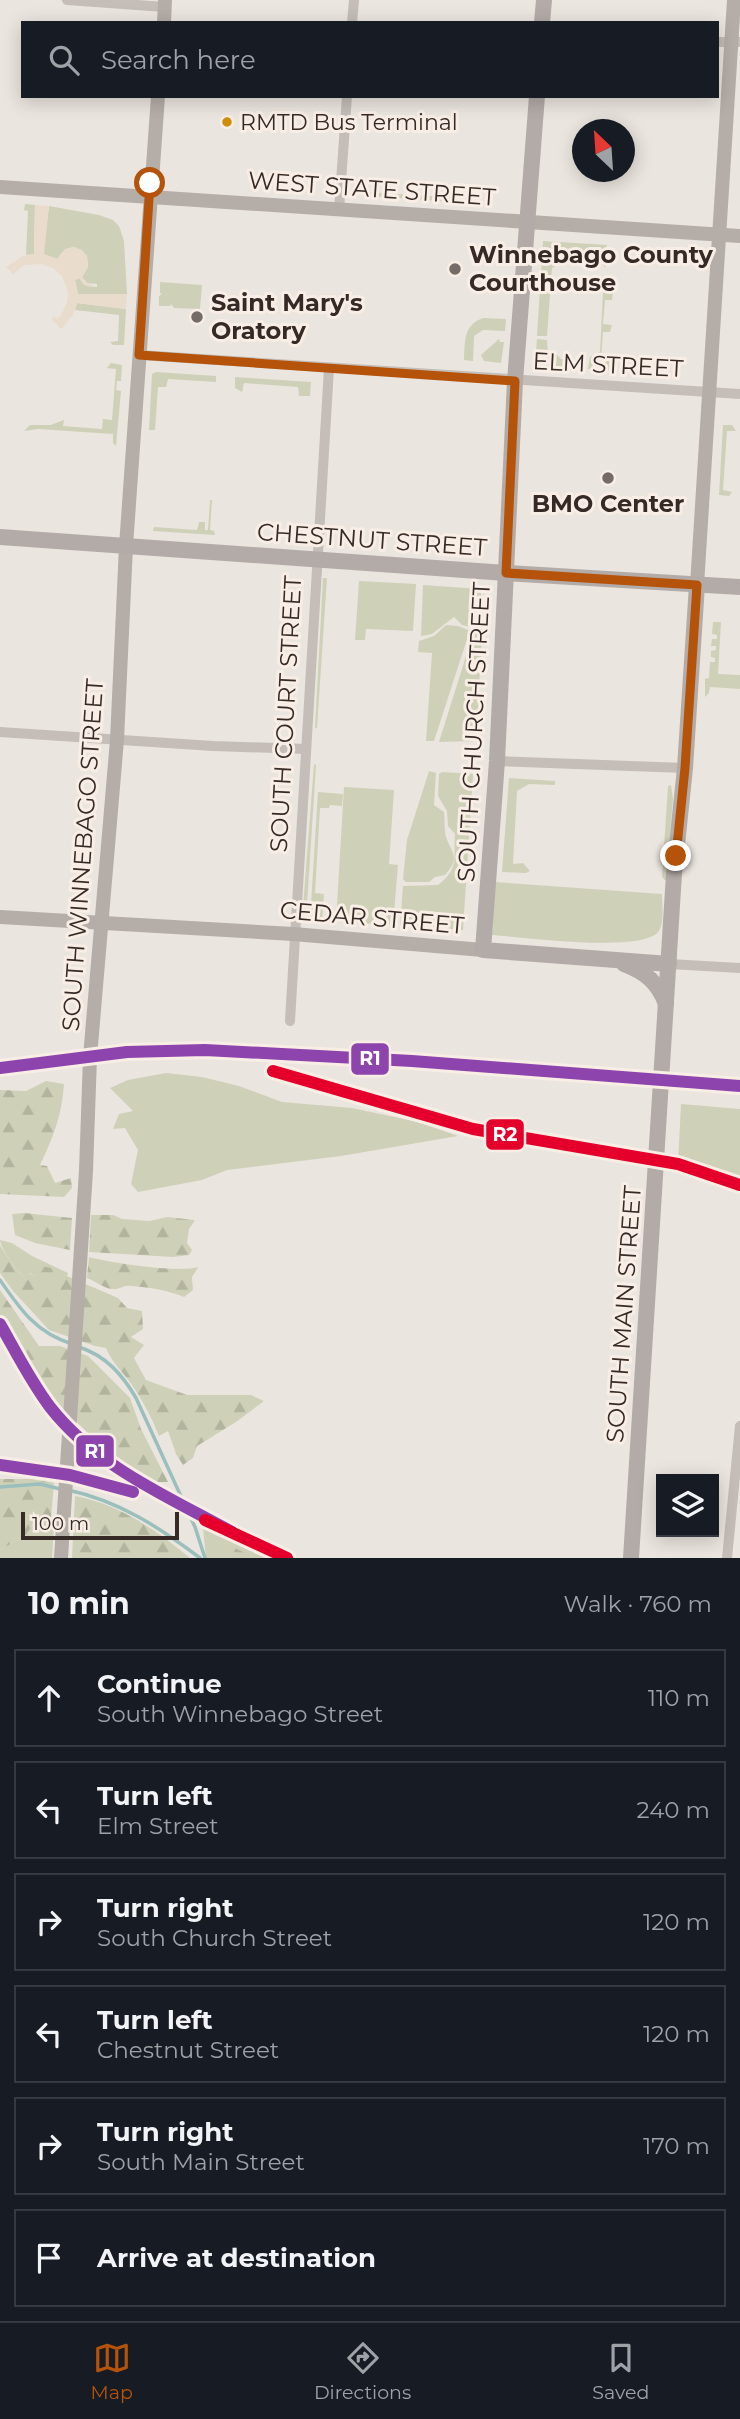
<!DOCTYPE html>
<html lang="en">
<head>
<meta charset="utf-8">
<style>
	:root { --surface:#171b24; --page:#20242c; --text:#f1f3f6; --muted:#9ea1a6; --line:#363941; --accent:#b45309 }
	body { margin:0; font-family:Montserrat,sans-serif; background:var(--page); color:var(--text) }
	.controls { position:absolute; right:21px; bottom:21px; display:grid; overflow:hidden; border-radius:0px; box-shadow:0 4px 18px #0003 }
	.controls button { width:63px; height:63px; display:grid; place-items:center; padding:0; border:0; border-bottom:2px solid var(--line); background:var(--surface); color:var(--text); font:35px sans-serif }
	.compass { position:absolute; left:572px; top:119px; width:63px; height:63px; border-radius:50%; background:var(--surface); box-shadow:0 4px 18px #0003; rotate:335deg }
	.scale { position:absolute; left:21px; bottom:18px; width:158px; box-sizing:border-box; padding-left:7px; border:4px solid #352a26; border-top:0; font-size:19px; line-height:24px; white-space:nowrap; color:#352a26; -webkit-text-stroke:5px #f9eee5; paint-order:stroke }
	.stop { position:absolute; width:21px; height:21px; margin:-16px; border:5px solid #b45309; border-radius:50%; background:#fff }
	.stop.end { background:#b45309; border-color:#fff; box-shadow:0 2px 7px #0008 }
	.list { margin:0; padding:0; list-style:none }
	h2 { display:flex; justify-content:space-between; align-items:center; height:91px; margin:0; padding:0 28px; font-size:30px }
	h2 small { font-size:23px; font-weight:400; color:var(--muted) }
	.list li { display:grid; grid-template-columns:46px 1fr auto; gap:21px; align-items:center; box-sizing:border-box; height:98px; margin:0 14px 14px; padding:0 14px; border:2px solid var(--line); border-radius:0px }
	.list b { display:block; font-size:26px; white-space:nowrap }
	.list p { margin:0; font-size:23px; white-space:nowrap; color:var(--muted) }
	.list em { font-size:23px; font-style:normal; color:var(--muted) }
	.icon { flex:none; width:38px; height:38px; fill:none; stroke:currentColor; stroke-width:2; stroke-linecap:round; stroke-linejoin:round }
	.map { position:relative; flex:none; width:740px; height:1558px; overflow:hidden }
	.search { position:absolute; background:var(--surface); box-shadow:0 4px 18px #0003; left:21px; right:21px; top:21px; height:77px; display:flex; align-items:center; gap:18px; box-sizing:border-box; padding:0 24px; border-radius:0px; color:var(--muted); font-size:26px }
	.sheet { height:763px; background:var(--surface) }
	nav { display:flex; justify-content:space-around; align-items:center; box-sizing:border-box; height:98px; border-top:2px solid var(--line); background:var(--surface); font-size:19px; color:var(--muted) }
	nav a { display:grid; justify-items:center; gap:4px }
	nav .on { color:var(--accent) }
	.map>svg:first-child { display:block }
	.green { fill:#ced1b8 }
	.forest { fill:url(#forest-firs) }
	.plaza { fill:#eadccd }
	.lines { fill:none; stroke-linecap:round; stroke-linejoin:round }
	.stream { stroke:#9abfbc; stroke-width:3.5 }
	.street { stroke:#c4bdb8; stroke-width:10 }
	.secondary { stroke:#b5ada8; stroke-width:14 }
	.primary { stroke:#b3aba7; stroke-width:16 }
	.rail-1-casing { stroke:#f9eee5; stroke-width:18 }
	.rail-2-casing { stroke:#f9eee5; stroke-width:18 }
	.rail-1 { stroke:#8e44ad; stroke-width:12 }
	.rail-2 { stroke:#e4002b; stroke-width:12 }
	.route { stroke:#b45309; stroke-width:9 }
	.bus-dot { fill:#d08d08; stroke:#f9eee5; stroke-width:2.5 }
	.poi-dot { fill:#756b67; stroke:#f9eee5; stroke-width:2.5 }
	.labels { text-anchor:middle; stroke-width:6; stroke-linejoin:round; paint-order:stroke }
	.bus-label { font-size:22px; fill:#352a26; stroke:#f9eee5; text-anchor:start }
	.street-label { font-size:24px; fill:#352a26; stroke:#f9eee5 }
	.poi-label { font-size:24px; font-weight:bold; fill:#352a26; stroke:#f9eee5; text-anchor:start }
	.line-badge { stroke:#f9eee5; stroke-width:2.5 }
	.badge-label { font-size:19px; text-anchor:middle; font-weight:bold; fill:#fff }
</style>
</head>
<body>
<div class="map">
<svg width="740" height="1558" viewBox="0 0 740 1558">
	<defs>
		<pattern id="forest-firs" width="22" height="20" patternUnits="userSpaceOnUse" patternTransform="scale(1.75)"><rect width="22" height="20" fill="#ced1b8"/><path d="M5 1l3.5 6h-7zM16 11l3.5 6h-7z" fill="#b2b49e"/></pattern>
	</defs>
	<rect width="100%" height="100%" fill="#ebe5df"/>
	<g class="green">
		<path d="M367 192 462 198 459 202 367 196Z"/>
		<path d="M25 204 35 205 34 254 26 255 28 211 24 210Z"/>
		<path d="M49 206 99 215 113 220 119 226 124 241 127 294H78L75 280 79 278 87 286 97 287V284L87 283 82 277 88 267 87 256 74 247 65 249 57 259 43 254Z"/>
		<path d="M543 241 607 245 605 268 603 264 597 266V254L561 252 560 263 552 268 547 336H537Z"/>
		<path d="M160 282 202 285 200 309 174 308 171 304 170 306H159V296L162 294 160 293Z"/>
		<path d="M603 292H613L612 300H605L603 324 612 325 610 332H603L601 360 609 361V370L588 369 590 357 600 352Z"/>
		<path d="M77 303 126 309 124 345H113L110 342 118 341 119 315 75 310Z"/>
		<path d="M483 318 506 319 505 331 483 330 474 336 473 361 464 360C465 342 463 325 483 318Z"/>
		<path d="M499 339 500 342H504L501 363 484 361 481 355Z"/>
		<path d="M537 339 547 340 548 356 555 353 561 359 571 361 572 368 535 366Z"/>
		<path d="M111 363 122 365 121 381H117L116 390 121 391 116 446 113 443V434L38 429 24 431 30 425H51L64 420 63 426 102 429 103 419 112 420 116 369 107 368Z"/>
		<path d="M156 372 216 376V382L168 379 166 387H158L155 430H149L152 374Z"/>
		<path d="M235 377 311 382 310 396H299L298 387 244 383 242 392 235 388Z"/>
		<path d="M723 425H732L736 431H727L723 490 732 492 729 496 719 495Z"/>
		<path d="M210 500H212L210 530 214 531 215 535 153 531 154 527 197 530 199 522H205V530H208Z"/>
		<path d="M323 578H327L317 728H315Z"/>
		<path d="M359 581 416 584 413 631 366 629 365 640H355Z"/>
		<path d="M423 585 481 589V598L470 627 462 625 454 617 432 634 421 636Z"/>
		<path d="M484 599 476 741 439 742Z"/>
		<path d="M713 622H721L718 674 740 675V689L710 687 709 693 705 697V679L709 678 710 662H715V658L711 657V651L716 650V646H711L712 639H717V635L712 634Z"/>
		<path d="M446 625 458 626 468 630 469 633 434 741H426L432 653 418 652 419 641 434 636Z"/>
		<path d="M314 764 316 765 306 920H302Z"/>
		<path d="M429 771 436 773 434 805 444 812C445 820 444 829 446 837 452 854 461 857 445 875L435 877 429 882H406L403 879 407 840Z"/>
		<path d="M442 772 473 774 463 930 400 925 403 886 438 885C460 868 453 858 455 834L448 826 447 811 438 796 439 774Z"/>
		<path d="M509 778 555 781V785L529 784 517 791 513 864 523 863 530 871 526 873 502 872Z"/>
		<path d="M671 785 673 799 666 881 662 877 668 786Z"/>
		<path d="M344 787 394 790 389 864 398 865 393 925 336 922Z"/>
		<path d="M318 792 343 794 342 806 330 805 329 808H320L315 893 324 894 322 921 310 920Z"/>
		<path d="M495 882 662 894C662 905 665 923 658 932 641 953 522 937 492 935Z"/>
		<path d="M166 1073 202 1077 239 1086 282 1102 352 1108 418 1122 458 1136 341 1156 227 1170 202 1180 138 1192 131 1184 138 1150 125 1128 113 1129 119 1114 133 1111 110 1088 128 1080Z"/>
		<path d="M681 1104 740 1109V1185L678 1164Z"/>
		<path d="M0 1240 12 1243 32 1256 68 1273 67 1276C55 1268 45 1267 34 1276L30 1273 27 1281C19 1273 1 1250 0 1240Z"/>
		<path d="M51 1518 50 1523 54 1527 52 1558H0V1550L25 1536 37 1519Z"/>
		<path d="M203 1528 265 1558H206Z"/>
	</g>
	<g class="forest">
		<path d="M46 1081 64 1084C62 1115 53 1138 40 1165L47 1166 55 1183 71 1178 72 1188 64 1197 0 1194V1090L26 1091Z"/>
		<path d="M24 1213 72 1218 70 1250 35 1243 15 1235 12 1214Z"/>
		<path d="M91 1215H113L122 1219 150 1221 167 1217 195 1220 189 1229 187 1243 192 1250 189 1255 173 1257 89 1252Z"/>
		<path d="M0 1245C7 1257 17 1271 27 1281L29 1273 34 1276 40 1270 41 1266 57 1269 67 1276 118 1298 127 1308 142 1311 143 1329 131 1337 144 1345 134 1358 146 1380 187 1395H251L264 1401 236 1422 197 1446 193 1458 183 1465 176 1454 168 1431 159 1436C152 1418 143 1401 132 1385 123 1372 112 1363 106 1348L95 1346 49 1330 13 1291 0 1273Z"/>
		<path d="M89 1257C110 1263 179 1273 198 1267L192 1277 193 1290 184 1297C167 1290 148 1287 130 1286 124 1285 119 1290 113 1289 105 1289 95 1281 87 1278Z"/>
		<path d="M0 1290 39 1346H60L88 1356 130 1398 141 1429 168 1482H151L131 1466 106 1457 88 1433 55 1401 0 1321Z"/>
		<path d="M0 1479H31L54 1483 51 1518 37 1519 25 1536 0 1550Z"/>
		<path d="M75 1496C119 1504 156 1530 190 1558H72Z"/>
		<path d="M211 1536 255 1558H216Z"/>
	</g>
	<path class="plaza" d="M35 205 49 206 44 254 57 259 65 249 74 247 82 250 87 256 88 267 82 277 87 283 92 284V287L84 285 79 278 75 280 78 294H127L126 309 77 303 73 315 61 329 52 319 54 316 57 319 61 315 67 302 68 292 62 276 53 268 41 264 24 265 13 274 6 267 23 256 34 254Z"/>
	<g class="lines">
		<g class="stream">
			<path d="M0 1280C20 1309 36 1333 72 1344"/>
			<path d="M79 1347C106 1356 122 1374 136 1398L195 1527 205 1558"/>
			<path d="M0 1487 40 1484 60 1489"/>
			<path d="M68 1490C119 1501 159 1527 200 1558"/>
		</g>
		<g class="street">
			<path d="M67 0 165 7"/>
			<path d="M352 23 354 0"/>
			<path d="M717 42H740"/>
			<path d="M339 210 347 96"/>
			<path d="M139 355 740 394"/>
			<path d="M0 732 213 746 306 749"/>
			<path d="M497 761 685 768"/>
			<path d="M669 964 740 968"/>
			<path d="M290 1021 329 368"/>
			<path d="M727 1558 740 1426"/>
		</g>
		<g class="secondary">
			<path d="M164 23 165 0"/>
			<path d="M0 187 740 236"/>
			<path d="M697 585 734 0"/>
			<path d="M0 917 293 934 483 950"/>
			<path d="M61 1558 86 1171 90 1057 117 740 126 546 158 96"/>
		</g>
		<g class="primary">
			<path d="M542 23 544 0"/>
			<path d="M537 96 515 381 497 761 483 950 669 964"/>
			<path d="M0 537 506 573 740 587"/>
			<path d="M624 964C645 972 658 982 666 1004"/>
			<path d="M631 1558 674 874 685 768 697 585"/>
		</g>
		<defs>
			<g id="rail-1">
				<path d="M0 1068 127 1052 205 1050 412 1061 740 1086"/>
				<path d="M0 1324C16 1352 31 1382 50 1407 97 1467 167 1496 232 1532"/>
				<path d="M0 1465 70 1475 133 1492"/>
			</g>
			<g id="rail-2">
				<path d="M273 1071 473 1129 678 1164 740 1185"/>
				<path d="M205 1520 287 1558"/>
			</g>
		</defs>
		<use href="#rail-1" class="rail-1-casing"/>
		<use href="#rail-2" class="rail-2-casing"/>
		<use href="#rail-1" class="rail-1"/>
		<use href="#rail-2" class="rail-2"/>
	</g>
	<g class="lines">
		<path class="route" d="M150 183 139 355 515 381 506 573 697 585 685 768 676 856"/>
	</g>
	<circle class="bus-dot" cx="227" cy="122" r="6"/>
	<g class="poi-dot">
		<circle cx="455" cy="269" r="7"/>
		<circle cx="197" cy="317" r="7"/>
		<circle cx="608" cy="478" r="7"/>
	</g>
	<g class="labels">
		<g class="bus-label">
			<text x="240" y="130">RMTD Bus Terminal</text>
		</g>
		<g class="street-label">
			<text transform="translate(372 189) rotate(4)" y="8">WEST STATE STREET</text>
			<text transform="translate(608 365) rotate(3)" y="8">ELM STREET</text>
			<text transform="translate(372 540) rotate(4)" y="8">CHESTNUT STREET</text>
			<text transform="translate(286 714) rotate(-87)" y="8">SOUTH COURT STREET</text>
			<text transform="translate(474 732) rotate(-87)" y="8">SOUTH CHURCH STREET</text>
			<text transform="translate(83 855) rotate(-86)" y="8">SOUTH WINNEBAGO STREET</text>
			<text transform="translate(372 918) rotate(5)" y="8">CEDAR STREET</text>
			<text transform="translate(624 1314) rotate(-86)" y="8">SOUTH MAIN STREET</text>
		</g>
		<g class="poi-label">
			<text x="469" y="263">Winnebago County<tspan x="469" dy="28">Courthouse</tspan></text>
			<text x="211" y="311">Saint Mary's<tspan x="211" dy="28">Oratory</tspan></text>
			<text x="608" y="512" text-anchor="middle">BMO Center</text>
		</g>
	</g>
	<g class="line-badge">
		<rect x="350" y="1042" width="40" height="34" rx="7" fill="#8e44ad"/>
		<rect x="485" y="1118" width="40" height="33" rx="7" fill="#e4002b"/>
		<rect x="75" y="1434" width="40" height="34" rx="7" fill="#8e44ad"/>
	</g>
	<g class="badge-label">
		<text x="370" y="1065">R1</text>
		<text x="505" y="1141">R2</text>
		<text x="95" y="1458">R1</text>
	</g>
</svg>
<div class="controls">
<button><svg class="icon" aria-label="layers" viewBox="0 0 24 24"><path d="M12 4l9 5-9 5-9-5zM3 14l9 5 9-5"/></svg></button>
</div>
<svg class="compass" viewBox="-18 -18 36 36"><path d="M0-13l5 13h-10z" fill="#e53935"/><path d="M0 13l5-13h-10z" fill="#9ea1a6"/></svg>
<div class="scale">100 m</div>
<div class="stop" style="left:150px;top:183px"></div>
<div class="stop end" style="left:676px;top:856px"></div>
<div class="search"><svg class="icon" aria-label="search" viewBox="0 0 24 24"><circle cx="10" cy="10" r="6"/><path d="M15 15l6 6"/></svg>Search here</div>
</div>
<section class="sheet">
<h2>10 min<small>Walk · 760 m</small></h2>
<ul class="list">
<li><svg class="icon" aria-label="ahead" viewBox="0 0 24 24"><path d="M12 20V5M6 11l6-6 6 6"/></svg><div><b>Continue</b><p>South Winnebago Street</p></div><em>110 m</em></li>
<li><svg class="icon" aria-label="left" viewBox="0 0 24 24"><path d="M17 20v-9H6M10 6l-5 5 5 5"/></svg><div><b>Turn left</b><p>Elm Street</p></div><em>240 m</em></li>
<li><svg class="icon" aria-label="right" viewBox="0 0 24 24"><path d="M7 20v-9h11M14 6l5 5-5 5"/></svg><div><b>Turn right</b><p>South Church Street</p></div><em>120 m</em></li>
<li><svg class="icon" aria-label="left" viewBox="0 0 24 24"><path d="M17 20v-9H6M10 6l-5 5 5 5"/></svg><div><b>Turn left</b><p>Chestnut Street</p></div><em>120 m</em></li>
<li><svg class="icon" aria-label="right" viewBox="0 0 24 24"><path d="M7 20v-9h11M14 6l5 5-5 5"/></svg><div><b>Turn right</b><p>South Main Street</p></div><em>170 m</em></li>
<li><svg class="icon" aria-label="arrive" viewBox="0 0 24 24"><path d="M6 21V4h12l-3 4 3 4H6"/></svg><div><b>Arrive at destination</b></div></li>
</ul>
</section>
<nav>
<a class="on"><svg class="icon" aria-label="map" viewBox="0 0 24 24"><path d="M3 6l6-2 6 2 6-2v14l-6 2-6-2-6 2zM9 4v14M15 6v14"/></svg>Map</a>
<a><svg class="icon" aria-label="directions" viewBox="0 0 24 24"><path d="M12 3l9 9-9 9-9-9zM9 14v-3h6M13 9l2 2-2 2"/></svg>Directions</a>
<a><svg class="icon" aria-label="saved" viewBox="0 0 24 24"><path d="M7 4h10v16l-5-4-5 4z"/></svg>Saved</a>
</nav>
</body>
</html>
